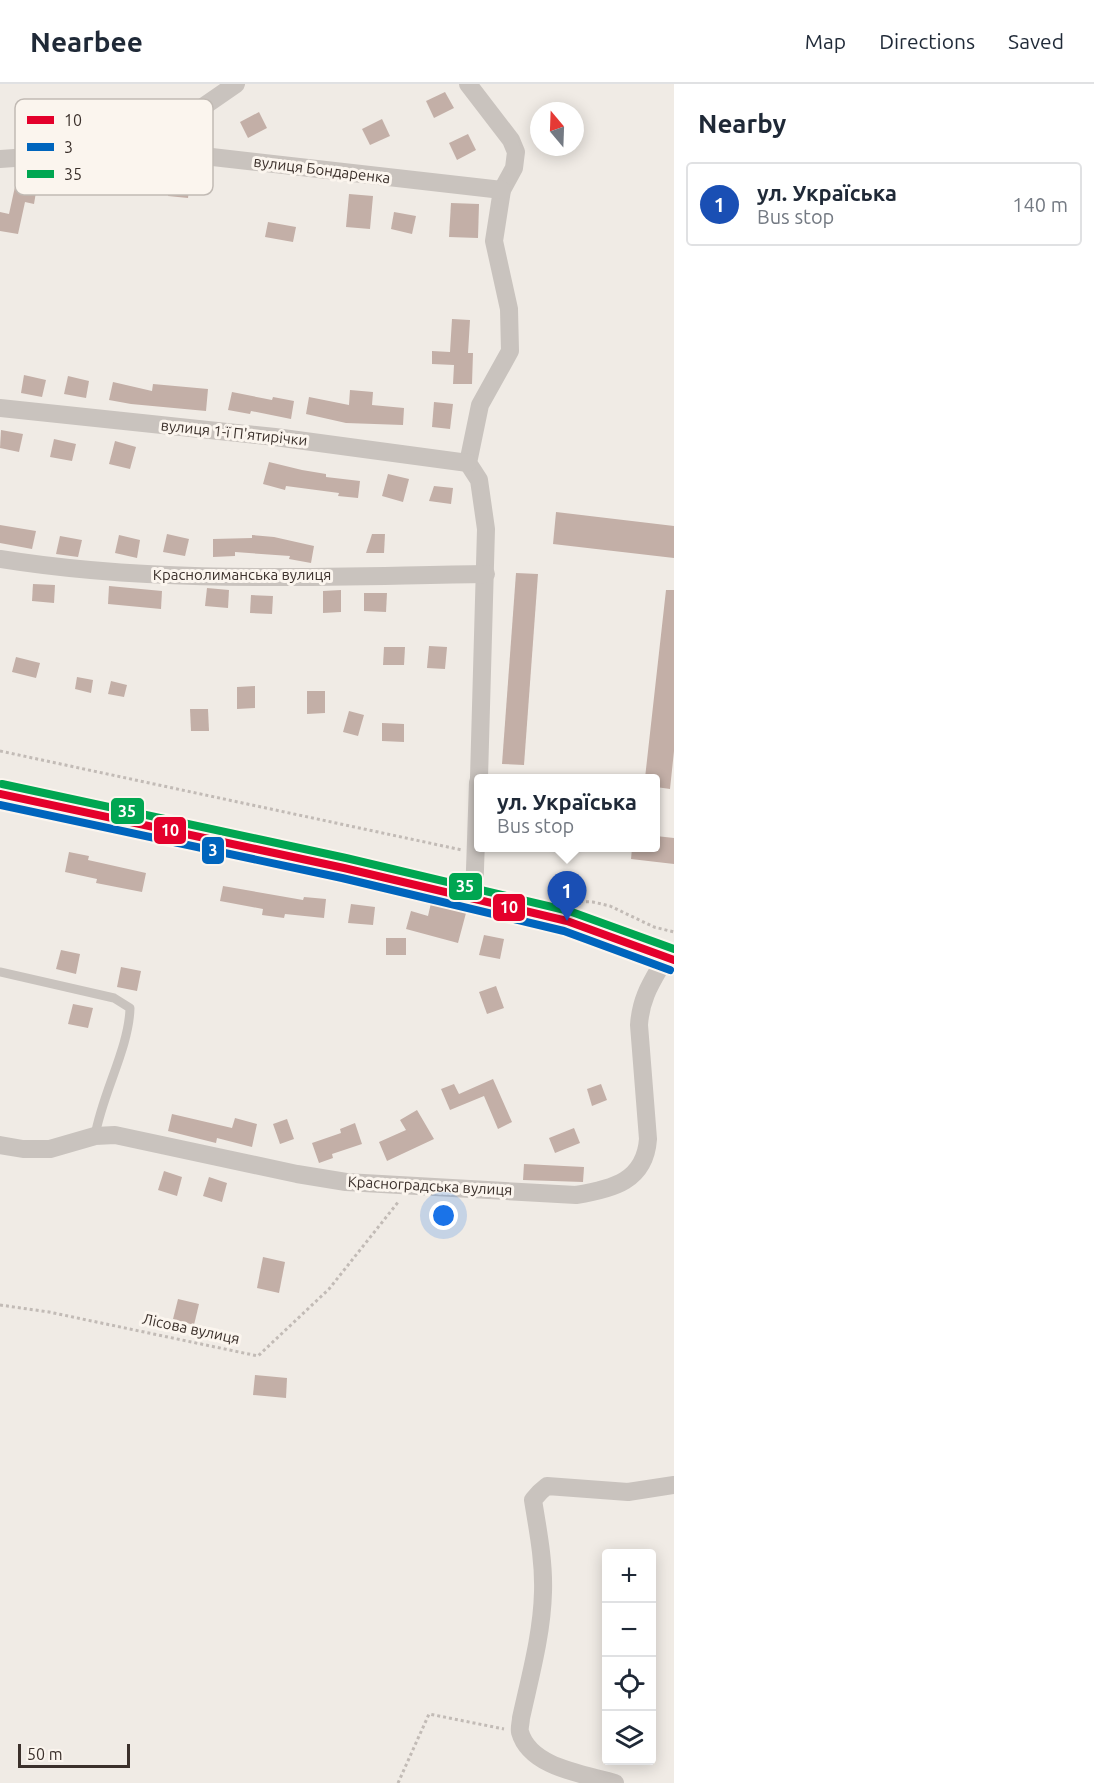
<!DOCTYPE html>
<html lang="en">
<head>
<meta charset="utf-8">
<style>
	:root { --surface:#fff; --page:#f2f2f3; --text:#1f2937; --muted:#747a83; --line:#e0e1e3; --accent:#7a716c }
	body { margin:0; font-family:Ubuntu,sans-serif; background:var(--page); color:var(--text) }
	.controls { position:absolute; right:18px; bottom:18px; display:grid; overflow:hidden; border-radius:6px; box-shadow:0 3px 15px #0003 }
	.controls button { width:54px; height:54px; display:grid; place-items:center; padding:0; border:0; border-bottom:2px solid var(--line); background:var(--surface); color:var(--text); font:30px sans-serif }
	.compass { position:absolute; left:530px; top:18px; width:54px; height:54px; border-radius:50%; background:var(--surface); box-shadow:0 3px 15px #0003; rotate:341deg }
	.scale { position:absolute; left:18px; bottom:15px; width:112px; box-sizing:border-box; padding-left:6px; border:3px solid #3b302b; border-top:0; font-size:16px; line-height:21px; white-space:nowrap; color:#3b302b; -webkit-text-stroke:4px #fbf5ee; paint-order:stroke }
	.you { position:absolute; left:444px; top:1132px; width:21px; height:21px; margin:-15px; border:4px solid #fff; border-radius:50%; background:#1a73e8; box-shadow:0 0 0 9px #1a73e833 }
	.badge { display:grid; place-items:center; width:39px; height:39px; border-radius:50%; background:var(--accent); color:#fff; font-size:20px; font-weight:700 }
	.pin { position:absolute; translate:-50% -50px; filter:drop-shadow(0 2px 3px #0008) }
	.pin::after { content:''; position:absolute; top:32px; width:21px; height:18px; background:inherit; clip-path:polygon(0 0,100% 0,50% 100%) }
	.popup { position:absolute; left:474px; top:690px; width:186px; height:78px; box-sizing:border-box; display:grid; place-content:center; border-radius:6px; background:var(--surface); filter:drop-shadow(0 2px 4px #0005); font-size:20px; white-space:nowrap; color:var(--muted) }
	.popup b { font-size:22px; color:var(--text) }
	.popup::after { content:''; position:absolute; left:50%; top:100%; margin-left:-12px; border:12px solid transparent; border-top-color:var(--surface) }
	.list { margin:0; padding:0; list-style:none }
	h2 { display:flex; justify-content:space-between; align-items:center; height:78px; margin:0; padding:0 24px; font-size:26px }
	h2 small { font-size:20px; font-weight:400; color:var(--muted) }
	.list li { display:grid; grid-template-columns:39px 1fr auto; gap:18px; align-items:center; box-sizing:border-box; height:84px; margin:0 12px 12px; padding:0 12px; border:2px solid var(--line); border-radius:6px }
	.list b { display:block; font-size:22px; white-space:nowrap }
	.list p { margin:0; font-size:20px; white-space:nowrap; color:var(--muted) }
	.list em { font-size:20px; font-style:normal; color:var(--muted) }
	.icon { flex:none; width:33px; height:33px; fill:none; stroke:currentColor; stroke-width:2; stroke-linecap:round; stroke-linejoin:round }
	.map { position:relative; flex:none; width:674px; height:1699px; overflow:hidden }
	header { display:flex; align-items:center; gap:36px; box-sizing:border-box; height:84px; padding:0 30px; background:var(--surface); border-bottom:2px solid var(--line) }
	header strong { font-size:28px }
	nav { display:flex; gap:33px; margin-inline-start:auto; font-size:21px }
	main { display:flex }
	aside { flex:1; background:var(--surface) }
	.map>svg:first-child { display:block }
	.building { fill:#c3afa7 }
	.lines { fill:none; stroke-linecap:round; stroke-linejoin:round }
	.path { stroke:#c2bbb6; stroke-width:3; stroke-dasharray:3 3; stroke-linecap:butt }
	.service { stroke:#c9c3be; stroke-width:9 }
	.minor { stroke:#c9c3be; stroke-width:18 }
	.tertiary { stroke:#c9c3be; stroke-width:22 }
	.bus-1-casing { stroke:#fbf5ee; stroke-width:12 }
	.bus-2-casing { stroke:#fbf5ee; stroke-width:12 }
	.bus-3-casing { stroke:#fbf5ee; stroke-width:12 }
	.bus-1 { stroke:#e4002b; stroke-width:8 }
	.bus-2 { stroke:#0065bd; stroke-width:8 }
	.bus-3 { stroke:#00a651; stroke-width:8 }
	.labels { text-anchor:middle; stroke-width:6; stroke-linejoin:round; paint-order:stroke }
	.street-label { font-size:15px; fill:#3b302b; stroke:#fbf5ee }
	.key { fill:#fbf5ee; stroke:#c1bab4; stroke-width:1.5 }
	.key-label { font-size:16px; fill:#3b302b }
	.line-badge { stroke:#fbf5ee; stroke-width:2 }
	.badge-label { font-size:16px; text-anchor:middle; font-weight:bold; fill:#fff }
</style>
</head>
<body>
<header>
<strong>Nearbee</strong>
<nav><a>Map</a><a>Directions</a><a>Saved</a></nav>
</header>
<main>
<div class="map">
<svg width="674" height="1699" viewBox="0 0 674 1699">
	<rect width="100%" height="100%" fill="#f0ebe5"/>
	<g class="building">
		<path d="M445 8 454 24 434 34 426 17Z"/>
		<path d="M259 28 267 44 248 54 240 38Z"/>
		<path d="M99 30 104 45 86 51 81 36Z"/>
		<path d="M382 35 390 52 370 61 362 45Z"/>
		<path d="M468 50 476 66 457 76 449 59Z"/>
		<path d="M171 85 191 88 188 114 168 112Z"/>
		<path d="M16 98 37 102 34 120 25 118 18 150 0 147V128L9 130Z"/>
		<path d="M349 110 373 112 370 145 346 143Z"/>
		<path d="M451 119 479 120 478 154 449 153Z"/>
		<path d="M394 128 416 132 412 150 391 145Z"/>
		<path d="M268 138 296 143 293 158 265 153Z"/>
		<path d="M452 235 470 236 468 269H473L472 300H453L454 281 432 280V267L450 268Z"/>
		<path d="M24 291 46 296 42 313 21 309Z"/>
		<path d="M68 292 89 297 86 314 64 310Z"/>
		<path d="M113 298 152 307 153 300 208 305 206 327 131 320 109 316Z"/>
		<path d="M350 306 373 308 372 321 404 324 403 341 346 339 306 330 309 313 349 321Z"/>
		<path d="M232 308 272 316 273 313 294 317 291 335 251 327 250 330 228 326Z"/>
		<path d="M434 318 453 320 450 345 432 343Z"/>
		<path d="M1 346 23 350 19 368 0 364Z"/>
		<path d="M54 355 76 360 72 377 50 373Z"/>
		<path d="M115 357 136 363 130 385 109 380Z"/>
		<path d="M269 378 302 386 326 390V393L360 397 358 414 338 412 339 409 286 402 285 406 263 400Z"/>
		<path d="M388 390 409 395 403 418 382 412Z"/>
		<path d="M434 402 453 404 451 420 429 417Z"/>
		<path d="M556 428 674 442V474L553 460Z"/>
		<path d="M0 441 36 447 32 465 0 459Z"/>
		<path d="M167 450 189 455 185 472 163 468Z"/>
		<path d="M372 450H385L384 469H366Z"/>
		<path d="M119 451 140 456 137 474 115 469Z"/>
		<path d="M252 451 274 453 314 462 311 479 289 475 290 472 235 468V472L213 473V455L252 454Z"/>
		<path d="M60 452 82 456 78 473 56 470Z"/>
		<path d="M516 489 538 490 524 681 502 680Z"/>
		<path d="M33 500 55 501 54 519 32 517Z"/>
		<path d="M109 502 162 507 161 525 108 520Z"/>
		<path d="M207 504 229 506 228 524 205 522Z"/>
		<path d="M341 506V528L323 529V507Z"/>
		<path d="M666 506H674V667L670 705 656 703V694H645Z"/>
		<path d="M364 509H387L386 528 364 527Z"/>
		<path d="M251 511 273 512 272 530 250 529Z"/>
		<path d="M429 562 447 563 445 585 427 584Z"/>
		<path d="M384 563H405L404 581H383Z"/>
		<path d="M16 573 40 579 36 594 12 588Z"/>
		<path d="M77 593 93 596 91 609 75 605Z"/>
		<path d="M111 597 127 601 124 613 108 610Z"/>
		<path d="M255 602V624L237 625V603Z"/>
		<path d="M307 607H325V629L307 630Z"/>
		<path d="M190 625H208L209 647H191Z"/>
		<path d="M349 627 364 631 358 652 343 648Z"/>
		<path d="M382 639 404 640V658L382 657Z"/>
		<path d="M656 752 674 754V780L631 775 632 764H656Z"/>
		<path d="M69 768 89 772 88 776 146 789 142 808 96 799 97 795 65 788Z"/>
		<path d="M223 802 303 816 304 813 326 815 324 834 285 830 284 834 262 831 263 825 220 817Z"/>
		<path d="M431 819 466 829 458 859 406 845 411 827 428 832Z"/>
		<path d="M351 820 375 823 373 841 348 839Z"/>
		<path d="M484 851 504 855 500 875 479 871Z"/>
		<rect x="386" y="854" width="20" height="17"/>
		<path d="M61 866 80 870 76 890 56 885Z"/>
		<path d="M121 883 141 887 137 907 117 903Z"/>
		<path d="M496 902 504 924 487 930 479 908Z"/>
		<path d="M73 920 93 924 88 944 68 940Z"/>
		<path d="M493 995 512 1038 498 1045 484 1012 450 1026 441 1005 454 1000 459 1010Z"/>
		<path d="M601 1000 607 1016 592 1022 587 1005Z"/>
		<path d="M417 1026 434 1055 387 1077 379 1058 406 1046 400 1036Z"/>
		<path d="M172 1030 232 1044 235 1034 257 1040 252 1063 217 1054 216 1059 168 1047Z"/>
		<path d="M287 1035 294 1055 280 1060 273 1040Z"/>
		<path d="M355 1039 362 1060 332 1070 333 1074 319 1079 312 1059 341 1049 340 1045Z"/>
		<path d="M574 1044 580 1059 555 1069 549 1054Z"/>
		<path d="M524 1080 584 1083 583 1098 523 1096Z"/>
		<path d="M164 1087 182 1093 177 1112 158 1106Z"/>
		<path d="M209 1093 227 1099 222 1118 203 1112Z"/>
		<path d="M263 1173 285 1178 279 1209 257 1204Z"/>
		<path d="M178 1215 199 1220 194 1241 173 1235Z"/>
		<path d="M255 1291 287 1294 286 1314 253 1311Z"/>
	</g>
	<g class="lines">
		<g class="path">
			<path d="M0 667 462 766"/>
			<path d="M571 820V817L593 818 610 822 654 843 674 848"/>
			<path d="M0 1221 49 1228 258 1272 329 1205 399 1117"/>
			<path d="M398 1699 429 1630 504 1645"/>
		</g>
		<path class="service" d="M0 888 114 914 130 924C129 964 102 1010 95 1052"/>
		<g class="minor">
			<path d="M468 0 511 56 516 68 514 84 502 106 494 157 509 225 510 267 480 321 468 379 479 396 486 445 479 694"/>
			<path d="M142 65 502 106"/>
			<path d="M0 75 142 65 236 0"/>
			<path d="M0 324 275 353 468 379"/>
			<path d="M0 475C160 501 324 492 486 490"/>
			<path d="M474 814 478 698"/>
			<path d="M0 1061 23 1065H50L95 1052 115 1051 297 1090 346 1098 576 1111C613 1105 645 1097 648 1055L639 941C641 912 652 898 666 873"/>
			<path d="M615 1699C585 1690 530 1684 520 1648 519 1644 521 1638 521 1634 530 1593 542 1550 543 1508 544 1477 538 1447 533 1416L540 1408 547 1402 628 1408 674 1401"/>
		</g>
		<path class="tertiary" d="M0 710 344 784 567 837 674 876"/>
		<defs>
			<path id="bus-1" d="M0 710 344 784 567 837 674 876"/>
			<path id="bus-2" d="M0 721 342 794 564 847 670 886"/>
			<path id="bus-3" d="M2 700 346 774 569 827 674 865"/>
		</defs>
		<use href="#bus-1" class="bus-1-casing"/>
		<use href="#bus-2" class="bus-2-casing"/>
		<use href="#bus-3" class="bus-3-casing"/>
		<use href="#bus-1" class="bus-1"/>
		<use href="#bus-2" class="bus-2"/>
		<use href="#bus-3" class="bus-3"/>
	</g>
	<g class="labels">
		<g class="street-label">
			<text transform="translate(322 86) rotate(7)" y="5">вулиця Бондаренка</text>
			<text transform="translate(234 349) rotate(6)" y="5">вулиця 1-ї П'ятирічки</text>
			<text x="242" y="496">Краснолиманська вулиця</text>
			<text transform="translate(430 1102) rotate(3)" y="5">Красноградська вулиця</text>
			<text transform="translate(191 1245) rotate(12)" y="5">Лісова вулиця</text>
		</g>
	</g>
	<rect x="15" y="15" width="198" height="96" rx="9" class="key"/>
	<rect x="27" y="32" width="27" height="8" fill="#e4002b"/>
	<rect x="27" y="59" width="27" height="8" fill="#0065bd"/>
	<rect x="27" y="86" width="27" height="8" fill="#00a651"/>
	<g class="key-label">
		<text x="64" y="42">10</text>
		<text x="64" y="69">3</text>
		<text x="64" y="96">35</text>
	</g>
	<g class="line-badge">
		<rect x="110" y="713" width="35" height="28" rx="6" fill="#00a651"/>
		<rect x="153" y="732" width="34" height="29" rx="6" fill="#e4002b"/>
		<rect x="201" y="752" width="24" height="29" rx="6" fill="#0065bd"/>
		<rect x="448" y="788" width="35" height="29" rx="6" fill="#00a651"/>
		<rect x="492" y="809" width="34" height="29" rx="6" fill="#e4002b"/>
	</g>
	<g class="badge-label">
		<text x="127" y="733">35</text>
		<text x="170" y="752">10</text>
		<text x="213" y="772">3</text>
		<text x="465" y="808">35</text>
		<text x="509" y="829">10</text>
	</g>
</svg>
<div class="controls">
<button>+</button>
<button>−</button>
<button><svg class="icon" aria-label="locate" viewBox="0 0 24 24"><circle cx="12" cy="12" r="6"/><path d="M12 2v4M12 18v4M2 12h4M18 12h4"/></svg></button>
<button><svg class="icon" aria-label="layers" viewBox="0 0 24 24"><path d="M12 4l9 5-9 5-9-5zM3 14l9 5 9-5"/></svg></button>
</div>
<svg class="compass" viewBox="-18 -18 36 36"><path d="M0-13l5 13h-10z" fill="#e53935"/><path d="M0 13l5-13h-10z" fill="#747a83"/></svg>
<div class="scale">50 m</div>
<div class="you"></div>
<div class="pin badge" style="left:567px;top:837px;background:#1a4fb4">1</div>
<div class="popup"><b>ул. Україська</b>Bus stop</div>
</div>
<aside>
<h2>Nearby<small></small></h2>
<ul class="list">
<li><span class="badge" style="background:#1a4fb4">1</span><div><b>ул. Україська</b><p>Bus stop</p></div><em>140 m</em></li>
</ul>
</aside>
</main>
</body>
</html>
